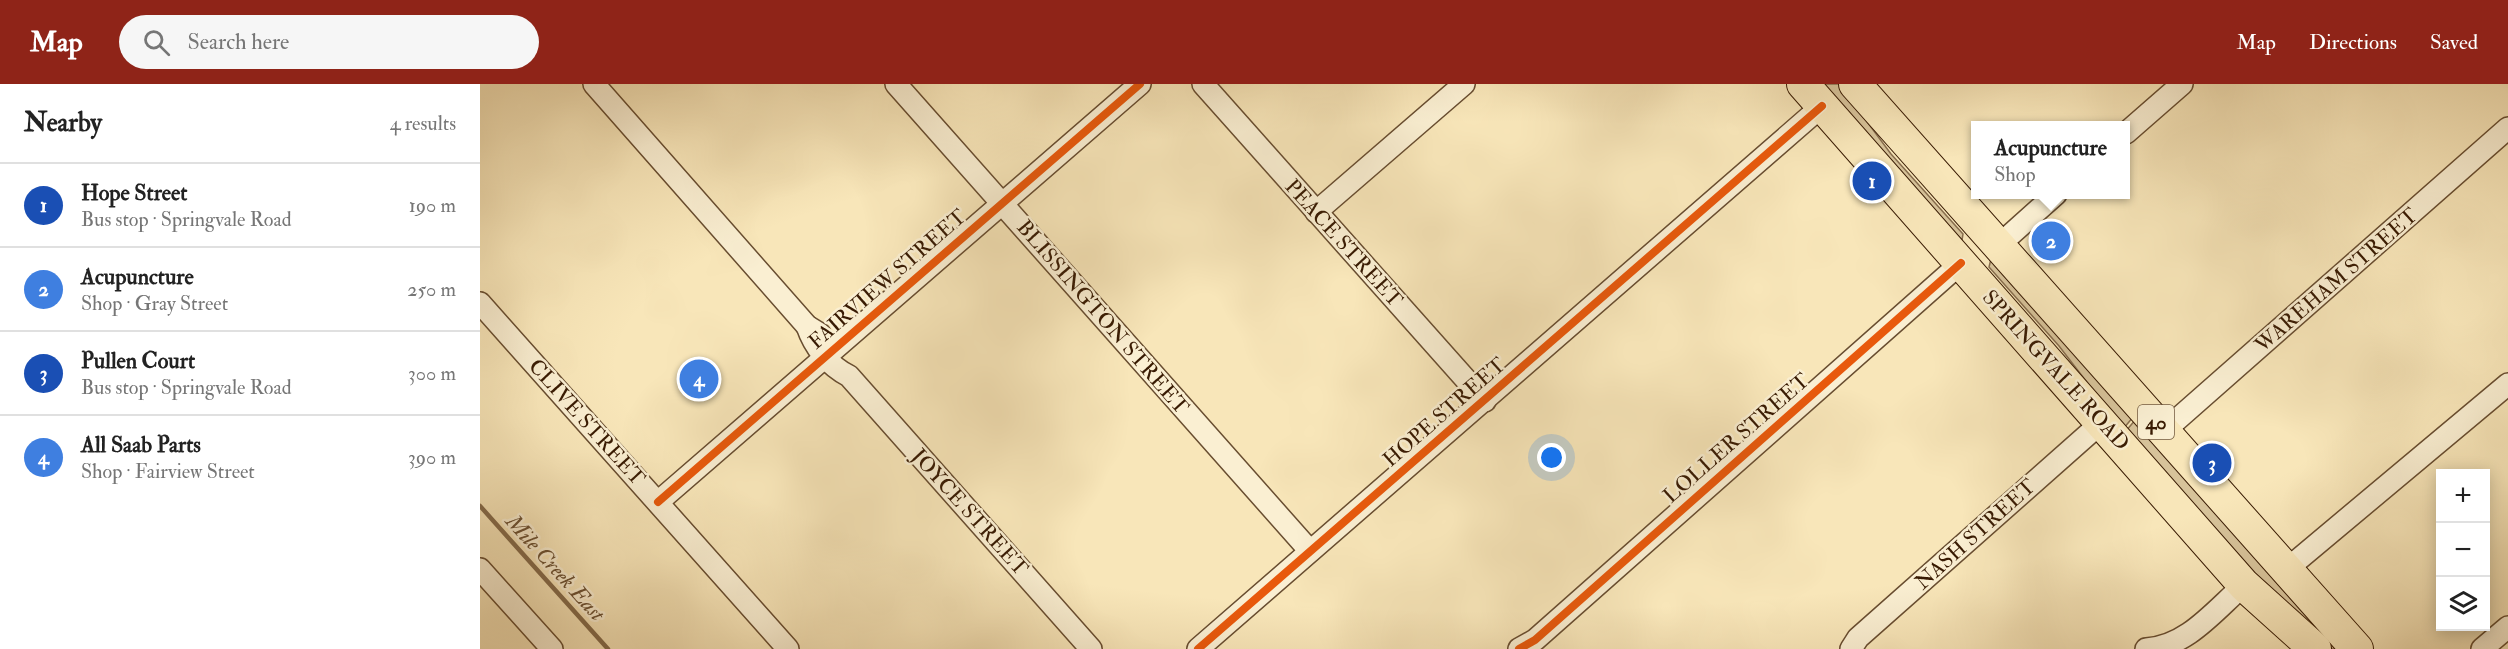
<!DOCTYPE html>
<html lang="en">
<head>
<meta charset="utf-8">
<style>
	:root { --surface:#fff; --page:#f6f6f6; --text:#222; --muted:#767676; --line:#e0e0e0; --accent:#8f2418 }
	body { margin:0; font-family:"IM FELL Double Pica",serif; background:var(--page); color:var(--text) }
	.controls { position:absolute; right:18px; bottom:18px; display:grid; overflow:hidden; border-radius:0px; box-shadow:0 3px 15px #0003 }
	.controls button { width:54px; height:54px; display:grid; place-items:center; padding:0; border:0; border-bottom:2px solid var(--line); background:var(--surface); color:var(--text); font:30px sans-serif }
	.you { position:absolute; left:1072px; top:374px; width:21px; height:21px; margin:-15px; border:4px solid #fff; border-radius:50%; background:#1a73e8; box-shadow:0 0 0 9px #1a73e833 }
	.badge { display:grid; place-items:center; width:39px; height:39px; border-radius:50%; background:var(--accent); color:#fff; font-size:20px; font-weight:700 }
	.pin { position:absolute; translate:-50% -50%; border:3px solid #fff; box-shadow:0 2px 6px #0006 }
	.popup { position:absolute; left:1491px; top:37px; width:159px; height:78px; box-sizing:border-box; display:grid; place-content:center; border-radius:0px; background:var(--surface); filter:drop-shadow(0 2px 4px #0005); font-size:20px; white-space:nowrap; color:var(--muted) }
	.popup b { font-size:22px; color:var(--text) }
	.popup::after { content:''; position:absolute; left:50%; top:100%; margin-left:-12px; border:12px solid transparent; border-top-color:var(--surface) }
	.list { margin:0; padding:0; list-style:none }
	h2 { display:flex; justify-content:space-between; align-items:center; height:78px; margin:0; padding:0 24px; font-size:26px }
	h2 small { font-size:20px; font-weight:400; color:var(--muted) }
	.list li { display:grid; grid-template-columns:39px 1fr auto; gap:18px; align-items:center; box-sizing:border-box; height:84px; padding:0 24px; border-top:2px solid var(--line) }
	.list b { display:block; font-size:22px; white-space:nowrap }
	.list p { margin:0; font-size:20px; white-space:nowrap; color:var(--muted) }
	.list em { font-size:20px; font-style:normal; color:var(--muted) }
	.icon { flex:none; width:33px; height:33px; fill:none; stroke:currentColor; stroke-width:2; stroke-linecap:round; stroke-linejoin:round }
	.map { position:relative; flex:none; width:2028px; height:565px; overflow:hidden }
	header { display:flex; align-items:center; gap:36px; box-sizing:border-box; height:84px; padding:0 30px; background:var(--accent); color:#fff }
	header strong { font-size:28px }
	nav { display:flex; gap:33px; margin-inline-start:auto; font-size:21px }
	.search { width:420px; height:54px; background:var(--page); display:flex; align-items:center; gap:15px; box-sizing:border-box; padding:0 21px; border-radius:33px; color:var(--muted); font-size:22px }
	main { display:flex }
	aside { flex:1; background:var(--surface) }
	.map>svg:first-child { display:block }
	.green { fill:#d7c39a; stroke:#886e4e; stroke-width:1.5 }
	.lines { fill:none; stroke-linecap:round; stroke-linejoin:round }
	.stream { stroke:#846b4b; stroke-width:4.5 }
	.minor-casing { stroke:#684d30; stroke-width:24 }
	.highway-casing { stroke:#381a02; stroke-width:34 }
	.minor { stroke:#faefd2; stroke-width:21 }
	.highway { stroke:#f8e6b9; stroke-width:32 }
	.cycleway-casing { stroke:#faefd2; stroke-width:11 }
	.cycleway { stroke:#e8590c; stroke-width:8 }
	.labels { text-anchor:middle; stroke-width:5; stroke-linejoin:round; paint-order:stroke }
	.shield { fill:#faefd2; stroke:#725a40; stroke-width:1.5 }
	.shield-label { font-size:20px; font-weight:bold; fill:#381a02 }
	.street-label { font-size:21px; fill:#381a02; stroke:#faefd2 }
	.water-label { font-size:22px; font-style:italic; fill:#6b5032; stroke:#faefd2 }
</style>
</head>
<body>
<header>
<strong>Map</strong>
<div class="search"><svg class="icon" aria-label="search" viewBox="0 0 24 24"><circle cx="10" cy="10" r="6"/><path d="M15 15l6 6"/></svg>Search here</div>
<nav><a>Map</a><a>Directions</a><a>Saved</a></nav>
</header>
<main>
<aside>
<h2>Nearby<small>4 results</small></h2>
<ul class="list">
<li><span class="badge" style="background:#1a4fb4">1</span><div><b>Hope Street</b><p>Bus stop · Springvale Road</p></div><em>190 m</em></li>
<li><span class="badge" style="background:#3f7fe0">2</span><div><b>Acupuncture</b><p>Shop · Gray Street</p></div><em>250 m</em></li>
<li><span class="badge" style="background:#1a4fb4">3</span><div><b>Pullen Court</b><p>Bus stop · Springvale Road</p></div><em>300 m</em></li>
<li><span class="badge" style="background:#3f7fe0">4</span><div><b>All Saab Parts</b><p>Shop · Fairview Street</p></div><em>390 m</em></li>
</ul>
</aside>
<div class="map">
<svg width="2028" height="565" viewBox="0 0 2028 565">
	<rect width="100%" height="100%" fill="#f8e6b9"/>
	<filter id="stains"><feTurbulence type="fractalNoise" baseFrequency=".00333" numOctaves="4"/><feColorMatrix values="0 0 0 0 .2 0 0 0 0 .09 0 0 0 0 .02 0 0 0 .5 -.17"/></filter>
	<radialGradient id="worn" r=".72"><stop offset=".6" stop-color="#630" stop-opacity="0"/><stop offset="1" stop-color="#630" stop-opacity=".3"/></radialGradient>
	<g class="green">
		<path d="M1337 0H1359L1411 70 1483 150 1482 156Z"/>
		<path d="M1511 175 1654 332 1643 345 1579 262 1509 183Z"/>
		<path d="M1657 334 1862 565H1848L1802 525 1645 348Z"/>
	</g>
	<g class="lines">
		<path class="stream" d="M0 422 128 565"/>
		<defs>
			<g id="minor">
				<path d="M114 0 327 242 340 250"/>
				<path d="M416 0 830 467"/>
				<path d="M723 0 1005 317"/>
				<path d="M1646 49 1702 0"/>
				<path d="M836 128 984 0"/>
				<path d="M1519 161 1576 110"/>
				<path d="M0 219 308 565"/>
				<path d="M327 242C334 263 349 282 369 292L611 565"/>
				<path d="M1684 347 2028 44"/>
				<path d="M178 418 660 0"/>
				<path d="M0 485 72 565"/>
				<path d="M1807 485 2028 300"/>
				<path d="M718 565 1342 22"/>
				<path d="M1039 565 1055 556 1481 179"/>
				<path d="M1371 565 1378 554 1622 338"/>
				<path d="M1666 565C1707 563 1735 526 1764 501"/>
				<path d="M2002 565 2028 543"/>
			</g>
			<g id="highway">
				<path d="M1323 0 1764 501 1835 565"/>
				<path d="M1375 0 1877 565"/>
			</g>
		</defs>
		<use href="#minor" class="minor-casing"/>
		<use href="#highway" class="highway-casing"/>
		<use href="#minor" class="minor"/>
		<use href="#highway" class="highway"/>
		<defs>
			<g id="cycleway">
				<path d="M178 418 660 0"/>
				<path d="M718 565 1342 22"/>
				<path d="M1039 565 1055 556 1481 179"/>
			</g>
		</defs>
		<use href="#cycleway" class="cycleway-casing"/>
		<use href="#cycleway" class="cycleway"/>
	</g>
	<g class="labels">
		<rect class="shield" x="1658" y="321" width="36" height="34" rx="4.5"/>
		<g class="shield-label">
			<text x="1676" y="345">40</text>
		</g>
		<g class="street-label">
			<text transform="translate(864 159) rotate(48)" y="7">PEACE STREET</text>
			<text transform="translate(407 195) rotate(-41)" y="7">FAIRVIEW STREET</text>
			<text transform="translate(1856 196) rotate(-41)" y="7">WAREHAM STREET</text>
			<text transform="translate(623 233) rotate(49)" y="7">BLISSINGTON STREET</text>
			<text transform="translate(1576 286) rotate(48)" y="7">SPRINGVALE ROAD</text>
			<text transform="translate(964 328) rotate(-41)" y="7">HOPE STREET</text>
			<text transform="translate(107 338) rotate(48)" y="7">CLIVE STREET</text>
			<text transform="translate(1256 354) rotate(-41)" y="7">LOLLER STREET</text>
			<text transform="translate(490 428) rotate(48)" y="7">JOYCE STREET</text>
			<text transform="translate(1495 450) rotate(-42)" y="7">NASH STREET</text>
		</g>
		<g class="water-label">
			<text transform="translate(76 483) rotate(48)" y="8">Mile Creek East</text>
		</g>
	</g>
	<rect width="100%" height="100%" filter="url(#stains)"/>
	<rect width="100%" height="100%" fill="url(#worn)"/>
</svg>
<div class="controls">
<button>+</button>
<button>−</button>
<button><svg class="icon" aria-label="layers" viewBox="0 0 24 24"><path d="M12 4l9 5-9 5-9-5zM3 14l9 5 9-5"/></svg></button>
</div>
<div class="you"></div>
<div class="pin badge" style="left:1392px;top:97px;background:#1a4fb4">1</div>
<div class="pin badge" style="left:1571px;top:157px;background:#3f7fe0">2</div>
<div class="popup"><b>Acupuncture</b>Shop</div>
<div class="pin badge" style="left:1732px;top:379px;background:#1a4fb4">3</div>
<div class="pin badge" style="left:219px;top:295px;background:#3f7fe0">4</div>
</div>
</main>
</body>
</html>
